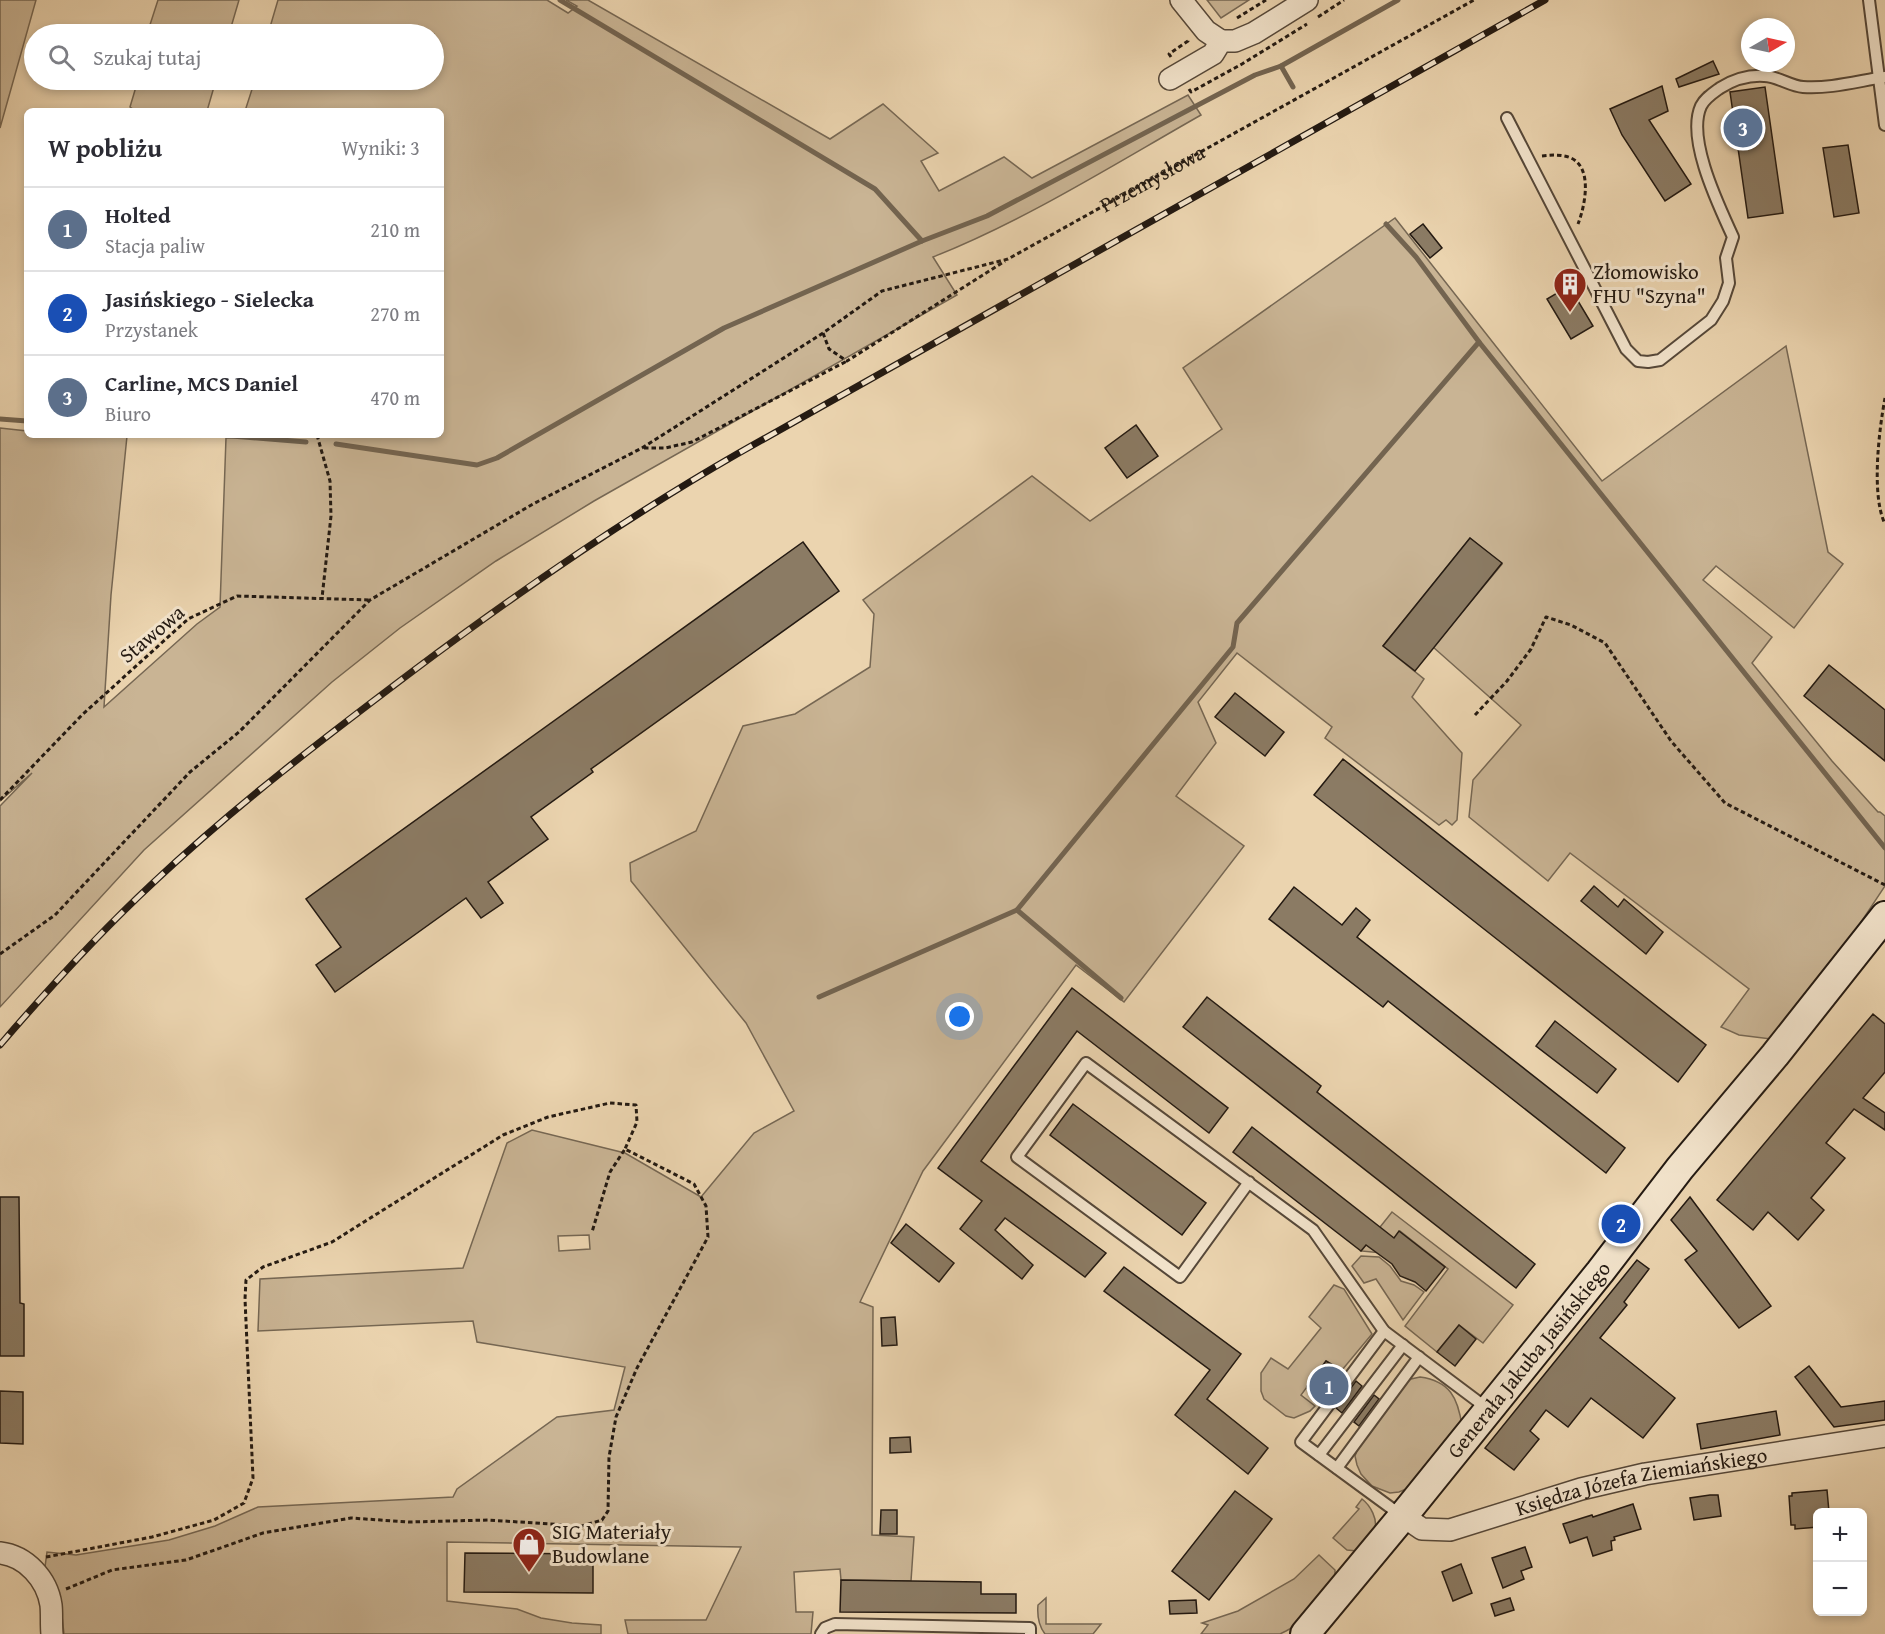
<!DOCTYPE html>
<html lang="pl">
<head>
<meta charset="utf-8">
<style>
	:root { --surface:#fff; --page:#f2f2f3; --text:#2b2b33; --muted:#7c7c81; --line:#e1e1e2; --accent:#1a73e8 }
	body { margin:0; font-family:"Gentium Book Plus",serif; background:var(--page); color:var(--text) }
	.controls { position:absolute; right:18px; bottom:18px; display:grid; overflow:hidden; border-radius:9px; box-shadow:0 3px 9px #0003 }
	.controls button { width:54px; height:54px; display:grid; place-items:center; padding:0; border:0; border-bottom:2px solid var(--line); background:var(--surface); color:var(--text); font:30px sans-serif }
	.compass { position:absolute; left:1741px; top:18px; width:54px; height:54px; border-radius:50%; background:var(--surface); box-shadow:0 3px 9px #0003; rotate:81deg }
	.you { position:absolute; left:960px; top:1017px; width:21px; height:21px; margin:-15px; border:4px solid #fff; border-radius:50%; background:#1a73e8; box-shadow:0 0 0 9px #1a73e833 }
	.badge { display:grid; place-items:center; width:39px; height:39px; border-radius:50%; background:var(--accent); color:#fff; font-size:20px; font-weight:700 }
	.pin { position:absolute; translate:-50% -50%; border:3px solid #fff; box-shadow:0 2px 6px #0006 }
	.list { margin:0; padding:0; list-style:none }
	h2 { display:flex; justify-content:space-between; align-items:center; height:78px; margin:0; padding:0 24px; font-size:26px }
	h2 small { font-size:20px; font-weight:400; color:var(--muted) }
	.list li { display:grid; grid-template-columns:39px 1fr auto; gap:18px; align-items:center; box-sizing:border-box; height:84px; padding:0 24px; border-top:2px solid var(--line) }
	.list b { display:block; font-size:22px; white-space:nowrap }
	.list p { margin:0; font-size:20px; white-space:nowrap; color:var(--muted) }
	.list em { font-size:20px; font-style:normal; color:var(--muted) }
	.icon { flex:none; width:33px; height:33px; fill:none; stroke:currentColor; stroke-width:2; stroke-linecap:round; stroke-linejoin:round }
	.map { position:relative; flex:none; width:1885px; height:1634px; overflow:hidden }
	.search { position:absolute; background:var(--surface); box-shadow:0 3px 9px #0003; left:24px; top:24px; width:420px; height:66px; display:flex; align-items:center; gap:15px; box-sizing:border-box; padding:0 21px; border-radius:33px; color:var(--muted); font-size:22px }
	.panel { position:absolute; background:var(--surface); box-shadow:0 3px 9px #0003; left:24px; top:108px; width:420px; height:330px; border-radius:9px }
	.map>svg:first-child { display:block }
	.green { fill:#c9b494; stroke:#766753; stroke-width:1.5; fill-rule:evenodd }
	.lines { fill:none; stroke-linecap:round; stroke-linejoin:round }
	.stream { stroke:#736450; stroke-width:5 }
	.building { fill:#8b7b64; stroke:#241a12; stroke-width:1.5 }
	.lane-casing { stroke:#564839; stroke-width:14 }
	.street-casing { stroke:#564839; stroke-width:24 }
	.secondary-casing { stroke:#241a12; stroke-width:32 }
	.path { stroke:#241a12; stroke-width:3; stroke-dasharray:4.5 3; stroke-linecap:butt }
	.lane { stroke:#f2e3cb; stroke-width:10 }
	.street { stroke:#f2e3cb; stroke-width:21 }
	.secondary { stroke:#f2e3cb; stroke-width:28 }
	.rail-casing { stroke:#241a12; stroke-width:7 }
	.rail { stroke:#f2e3cb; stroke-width:4.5; stroke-dasharray:14; stroke-linecap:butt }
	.labels { text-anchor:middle; stroke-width:6; stroke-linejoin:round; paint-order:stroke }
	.street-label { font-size:21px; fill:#241a12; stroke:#f2e3cb }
	.poi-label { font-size:21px; fill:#241a12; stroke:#f2e3cb; text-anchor:start }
</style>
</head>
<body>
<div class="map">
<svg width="1885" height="1634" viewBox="0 0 1885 1634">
	<rect width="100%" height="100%" fill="#ebd4af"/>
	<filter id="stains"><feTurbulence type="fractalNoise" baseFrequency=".00333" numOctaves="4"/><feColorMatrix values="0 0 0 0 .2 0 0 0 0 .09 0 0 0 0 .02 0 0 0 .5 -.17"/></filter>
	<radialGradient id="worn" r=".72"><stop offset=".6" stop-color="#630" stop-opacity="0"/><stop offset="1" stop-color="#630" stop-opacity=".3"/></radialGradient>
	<g class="green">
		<path d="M0 0H36L0 128Z"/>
		<path d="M158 0H239L229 34H147Z"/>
		<path d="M278 0H547L568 13 577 6 566 0H588L830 139 883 104 938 153 921 161 939 191 1004 157 1032 178 1188 95 1201 115C1113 165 1026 220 933 257L957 295 594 501 496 561 400 628 332 682 144 850 0 1007V806L32 773 0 801V428L27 431V435L127 436 111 595 104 707 197 624 220 607 226 438 270 435H441V111H245L255 80H434V34H268Z"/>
		<path d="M1207 0H1249L1221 18Z"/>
		<path d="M138 80H216L207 111H136L130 107Z"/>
		<path d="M1395 218 1602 481 1786 346 1828 552 1843 564 1794 628 1716 566 1703 580 1772 637 1752 663 1832 761 1878 812H1880L1885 816V886L1824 978 1771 1039 1739 1035 1721 1027 1749 989 1570 853 1548 881 1469 817 1473 780 1521 725 1433 647 1502 564 1470 538 1383 646 1424 679 1412 697 1462 753 1457 820 1452 825 1446 820 1439 825 1325 738 1332 727 1237 653 1198 702 1216 743 1176 796 1244 846 1124 1002 1076 965 923 1171 860 1302 873 1307 872 1535 914 1537 911 1581 841 1580 840 1569 794 1572 796 1612H813L811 1634H628L625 1620H706L741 1547 447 1542V1601L517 1609 541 1618 572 1623 601 1625V1634H64L60 1598 45 1567 47 1552 76 1555 169 1540 215 1526 258 1507 453 1497 457 1489 557 1417 614 1410 625 1367 477 1342 473 1321 258 1331 260 1279 463 1268 507 1143 532 1130 625 1153 701 1197 754 1133 794 1111 746 1023 631 881 630 863 696 831 743 726 795 714 870 667 874 614 863 600 1032 476 1090 521 1222 429 1183 368ZM589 1235 590 1249 559 1251 558 1236Z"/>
		<path d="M1392 1212 1513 1305 1483 1343 1459 1325 1437 1352 1405 1326 1448 1269 1400 1231 1382 1253 1361 1251Z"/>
		<path d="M1361 1256 1379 1257 1390 1266 1401 1281 1414 1285 1424 1292 1403 1320 1376 1279 1364 1283 1352 1266Z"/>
		<path d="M1334 1285 1344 1289 1372 1334 1342 1370 1326 1361 1301 1395 1315 1406 1310 1411 1294 1418 1286 1416 1264 1399 1261 1391V1373L1271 1358 1288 1369 1321 1328 1309 1317Z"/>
		<path d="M1420 1377C1450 1381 1458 1398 1462 1426L1411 1487 1399 1492 1390 1493 1372 1486 1361 1474 1357 1465 1355 1456 1358 1448 1406 1383 1411 1379Z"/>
		<path d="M1362 1499C1370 1505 1379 1520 1374 1531 1371 1538 1362 1545 1357 1551L1347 1550 1333 1538 1359 1509 1356 1507Z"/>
		<path d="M1319 1555 1335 1570V1580L1297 1625 1286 1631 1280 1634H1201L1208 1625 1202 1623 1238 1611 1294 1579Z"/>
		<path d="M1046 1598V1624H1101L1093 1634H1045C1038 1625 1037 1616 1038 1605Z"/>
	</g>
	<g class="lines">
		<g class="stream">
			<path d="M560 0 875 189 922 241"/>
			<path d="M1281 66 1398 0"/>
			<path d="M1386 224 1416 257 1479 342 1885 848"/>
			<path d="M0 419 27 421"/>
			<path d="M219 435 306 442"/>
			<path d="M336 444 477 465 497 458 724 328 922 241 987 216 1255 75 1281 66 1293 87"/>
			<path d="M1017 910 1121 998"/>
			<path d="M819 997 1017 910 1233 647 1237 623 1479 342"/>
		</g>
	</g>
	<g class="building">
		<path d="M1713 61 1719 74 1679 87 1676 79Z"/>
		<path d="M1662 86 1668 111 1649 120 1691 184 1665 201 1622 135 1610 109Z"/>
		<path d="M1765 87 1783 213 1748 218 1730 92Z"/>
		<path d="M1848 145 1859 213 1834 217 1823 148Z"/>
		<path d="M1423 224 1442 248 1430 258 1410 234Z"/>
		<path d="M1569 286 1593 326 1571 339 1547 299Z"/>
		<path d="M1136 425 1158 456 1127 478 1105 448Z"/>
		<path d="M1470 538 1502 563 1415 671 1383 646Z"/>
		<path d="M803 542 839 591 591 769 593 772 531 817 548 839 488 882 503 903 481 918 466 898 335 992 316 965 341 947 306 899Z"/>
		<path d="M1829 665 1885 710V761L1804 696Z"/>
		<path d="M1235 693 1284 732 1265 756 1215 717Z"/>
		<path d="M1343 759 1706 1045 1678 1082 1314 795Z"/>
		<path d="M1594 886 1618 907 1624 899 1663 932 1646 954 1581 901Z"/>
		<path d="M1294 887 1342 925 1356 908 1370 920 1357 937 1625 1148 1606 1173 1388 1001 1383 1007 1269 919Z"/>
		<path d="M1072 988 1228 1108 1209 1133 1077 1031 981 1161 1106 1253 1085 1277 1005 1218 995 1230 1033 1265 1022 1279 960 1229 982 1201 938 1168Z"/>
		<path d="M1207 997 1321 1086 1317 1092 1535 1264 1516 1288 1183 1027Z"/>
		<path d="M1873 1014 1885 1024V1072L1863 1098 1885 1113V1130L1854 1109 1826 1143 1845 1158 1811 1198 1824 1210 1798 1240 1768 1212 1753 1230 1717 1200Z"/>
		<path d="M1555 1021 1616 1069 1597 1093 1536 1046Z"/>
		<path d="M1073 1104 1206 1203 1182 1235 1050 1135Z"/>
		<path d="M1252 1127 1394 1238 1399 1231 1445 1267 1426 1291 1415 1282 1400 1276 1392 1264 1366 1245 1361 1251 1233 1152Z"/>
		<path d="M0 1197H19L20 1303 24 1304V1356H0Z"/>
		<path d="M1690 1197 1771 1306 1739 1328 1685 1260 1697 1251 1671 1220Z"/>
		<path d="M906 1224 954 1263 939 1282 891 1243Z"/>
		<path d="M1637 1260 1649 1269 1624 1302 1627 1305 1600 1338 1675 1398 1643 1438 1591 1398 1568 1427 1546 1410 1530 1431 1539 1439 1514 1470 1485 1448Z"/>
		<path d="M1124 1267 1241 1354 1207 1399 1268 1448 1248 1474 1175 1415 1210 1370 1104 1291Z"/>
		<path d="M895 1317 897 1345 882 1346 881 1318Z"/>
		<path d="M1459 1325 1476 1339 1455 1366 1437 1352Z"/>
		<path d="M1326 1361 1344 1372 1324 1399 1307 1386Z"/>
		<path d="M1809 1366 1841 1407 1885 1401V1420L1834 1427 1795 1377Z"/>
		<path d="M1356 1381 1362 1386 1342 1413 1336 1408Z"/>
		<path d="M0 1391 23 1392V1444L0 1443Z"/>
		<path d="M1374 1395 1379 1399 1359 1426 1354 1422Z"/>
		<path d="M1776 1411 1780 1435 1701 1449 1697 1424Z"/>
		<path d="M910 1437 911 1452 890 1453V1438Z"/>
		<path d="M1827 1490 1829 1512H1818V1527L1795 1529V1525H1791L1789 1496H1792V1493Z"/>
		<path d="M1235 1491 1272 1519 1209 1600 1172 1571Z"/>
		<path d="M1710 1495H1718L1721 1516 1694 1520 1690 1498Z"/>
		<path d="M1633 1504 1641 1529 1614 1537 1615 1540 1611 1541 1612 1550 1593 1556 1587 1537 1570 1543 1563 1524 1592 1515 1593 1517Z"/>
		<path d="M881 1510H897V1534H880Z"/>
		<path d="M1525 1547 1532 1567 1521 1571 1524 1579 1503 1588 1492 1558Z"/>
		<path d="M465 1553 593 1554V1593L464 1592Z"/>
		<path d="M1461 1564 1472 1593 1453 1601 1442 1572Z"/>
		<path d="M841 1580 981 1582V1594H1016V1613L840 1612Z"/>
		<path d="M1510 1598 1514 1610 1495 1616 1491 1604Z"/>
		<path d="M1196 1600 1197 1613 1170 1614 1169 1601Z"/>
	</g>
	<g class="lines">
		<defs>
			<g id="lane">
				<path d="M1869 0 1885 125"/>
				<path d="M1507 118 1626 349 1638 361 1648 362 1660 360 1711 320 1723 301 1729 283 1726 258 1733 237C1719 206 1686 139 1701 106 1705 98 1713 93 1720 88 1733 80 1748 75 1764 76 1777 76 1790 86 1803 87 1830 89 1858 81 1885 77"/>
				<path d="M1249 1182 1180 1277 1017 1157 1086 1063 1313 1230 1384 1331 1488 1409"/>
				<path d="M1384 1331 1301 1442 1402 1516"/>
				<path d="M1319 1455 1403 1345"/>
				<path d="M1337 1468 1419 1357"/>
				<path d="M821 1634 825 1628 835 1624 1030 1628V1634"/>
			</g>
			<g id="street">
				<path d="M1181 0 1206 31 1221 41"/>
				<path d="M1170 79 1213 54 1221 41H1235L1254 33 1307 0"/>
				<path id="s2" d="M1403 1516 1422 1529 1450 1530 1581 1489 1645 1474 1885 1436"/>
				<path d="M0 1553C26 1556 47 1579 51 1605 52 1614 51 1624 52 1634"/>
			</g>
			<g id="secondary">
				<path id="s3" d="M1305 1634 1403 1516 1600 1272 1680 1168 1775 1055 1885 916"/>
			</g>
		</defs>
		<use href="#lane" class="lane-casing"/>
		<use href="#street" class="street-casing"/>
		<use href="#secondary" class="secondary-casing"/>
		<g class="path">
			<path d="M1318 17 1344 0"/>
			<path d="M1237 18 1266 0"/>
			<path d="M1171 57 1169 54 1188 41V39"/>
			<path d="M1189 89 1191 92 1242 64 1307 24"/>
			<path d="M1542 156C1552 155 1562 154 1571 158 1593 168 1585 206 1578 224"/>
			<path d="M823 333 829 349 847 361 1005 261"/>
			<path d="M1885 398C1879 430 1871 495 1885 524"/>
			<path d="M317 435 330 481 331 516 322 598"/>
			<path d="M644 448H665L692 442 847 361"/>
			<path d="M1475 715 1507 681 1531 649 1546 617 1571 625 1605 643 1671 741 1725 803 1885 885"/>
			<path d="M0 800 82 715 188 619 237 596 370 600"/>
			<path id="s1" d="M0 954 55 915 190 772 239 732 370 600 533 504 642 448 823 333 882 291 1008 259 1474 0"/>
			<path d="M46 1557 152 1537 214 1520 244 1503 253 1478 245 1299 246 1280 263 1267 332 1242 503 1135 548 1117 610 1103 636 1105 637 1122 625 1149"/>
			<path d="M66 1589 112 1570 186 1560 263 1533 351 1518 409 1522 488 1520 582 1526 602 1520 608 1511 609 1457 616 1417 637 1368 708 1237 706 1206 694 1184 625 1149 610 1172 592 1232"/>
		</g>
		<use href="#lane" class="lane"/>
		<use href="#street" class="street"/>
		<use href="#secondary" class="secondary"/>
		<defs>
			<path id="rail" d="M0 1045C49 988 99 933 154 882 235 806 324 738 413 671 517 593 624 519 737 454L1545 0"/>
		</defs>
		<use href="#rail" class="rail-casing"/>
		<use href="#rail" class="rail"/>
	</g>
	<defs>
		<symbol id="building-pin" viewBox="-11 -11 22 30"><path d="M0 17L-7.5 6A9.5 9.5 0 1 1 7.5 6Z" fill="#8f2418" stroke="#f2e3cb"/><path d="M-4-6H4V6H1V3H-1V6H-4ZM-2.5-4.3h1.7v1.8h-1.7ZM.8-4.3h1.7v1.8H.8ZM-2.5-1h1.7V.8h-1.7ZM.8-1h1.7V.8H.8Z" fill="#fff"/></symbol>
		<symbol id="shop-pin" viewBox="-11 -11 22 30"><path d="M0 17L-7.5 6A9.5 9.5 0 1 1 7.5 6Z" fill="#8f2418" stroke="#f2e3cb"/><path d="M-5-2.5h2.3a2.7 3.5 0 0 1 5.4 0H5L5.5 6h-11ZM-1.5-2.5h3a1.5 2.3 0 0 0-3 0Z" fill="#fff"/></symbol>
	</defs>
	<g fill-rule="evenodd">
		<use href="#building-pin" x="1551" y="265" width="38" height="52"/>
		<use href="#shop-pin" x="510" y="1525" width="38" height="52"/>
	</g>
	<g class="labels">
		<g class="street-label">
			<text dy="7" stroke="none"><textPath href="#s1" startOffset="1407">Przemysłowa</textPath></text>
			<text transform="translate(152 634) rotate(-40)" y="7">Stawowa</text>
			<text dy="7" stroke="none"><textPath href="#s3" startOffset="354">Generała Jakuba Jasińskiego</textPath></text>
			<text dy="7" stroke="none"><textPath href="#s2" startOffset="249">Księdza Józefa Ziemiańskiego</textPath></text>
		</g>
		<g class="poi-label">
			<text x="1593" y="279">Złomowisko<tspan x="1593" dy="24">FHU "Szyna"</tspan></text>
			<text x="552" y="1539">SIG Materiały<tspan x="552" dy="24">Budowlane</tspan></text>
		</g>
	</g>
	<rect width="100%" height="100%" filter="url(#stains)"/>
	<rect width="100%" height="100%" fill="url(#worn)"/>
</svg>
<div class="controls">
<button>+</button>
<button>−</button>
</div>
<svg class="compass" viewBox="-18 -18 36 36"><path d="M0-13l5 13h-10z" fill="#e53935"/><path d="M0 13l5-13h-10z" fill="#7c7c81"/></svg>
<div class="you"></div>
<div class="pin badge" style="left:1329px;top:1386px;background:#5c6f8a">1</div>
<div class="pin badge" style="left:1621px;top:1224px;background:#1a4fb4">2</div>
<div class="pin badge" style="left:1743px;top:128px;background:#5c6f8a">3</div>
<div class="search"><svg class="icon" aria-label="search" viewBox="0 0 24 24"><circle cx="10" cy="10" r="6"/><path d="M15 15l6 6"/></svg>Szukaj tutaj</div>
<section class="panel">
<h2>W pobliżu<small>Wyniki: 3</small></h2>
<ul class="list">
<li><span class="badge" style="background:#5c6f8a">1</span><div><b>Holted</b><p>Stacja paliw</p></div><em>210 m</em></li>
<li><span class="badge" style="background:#1a4fb4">2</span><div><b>Jasińskiego - Sielecka</b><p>Przystanek</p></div><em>270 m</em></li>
<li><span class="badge" style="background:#5c6f8a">3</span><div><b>Carline, MCS Daniel</b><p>Biuro</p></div><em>470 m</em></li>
</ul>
</section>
</div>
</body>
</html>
